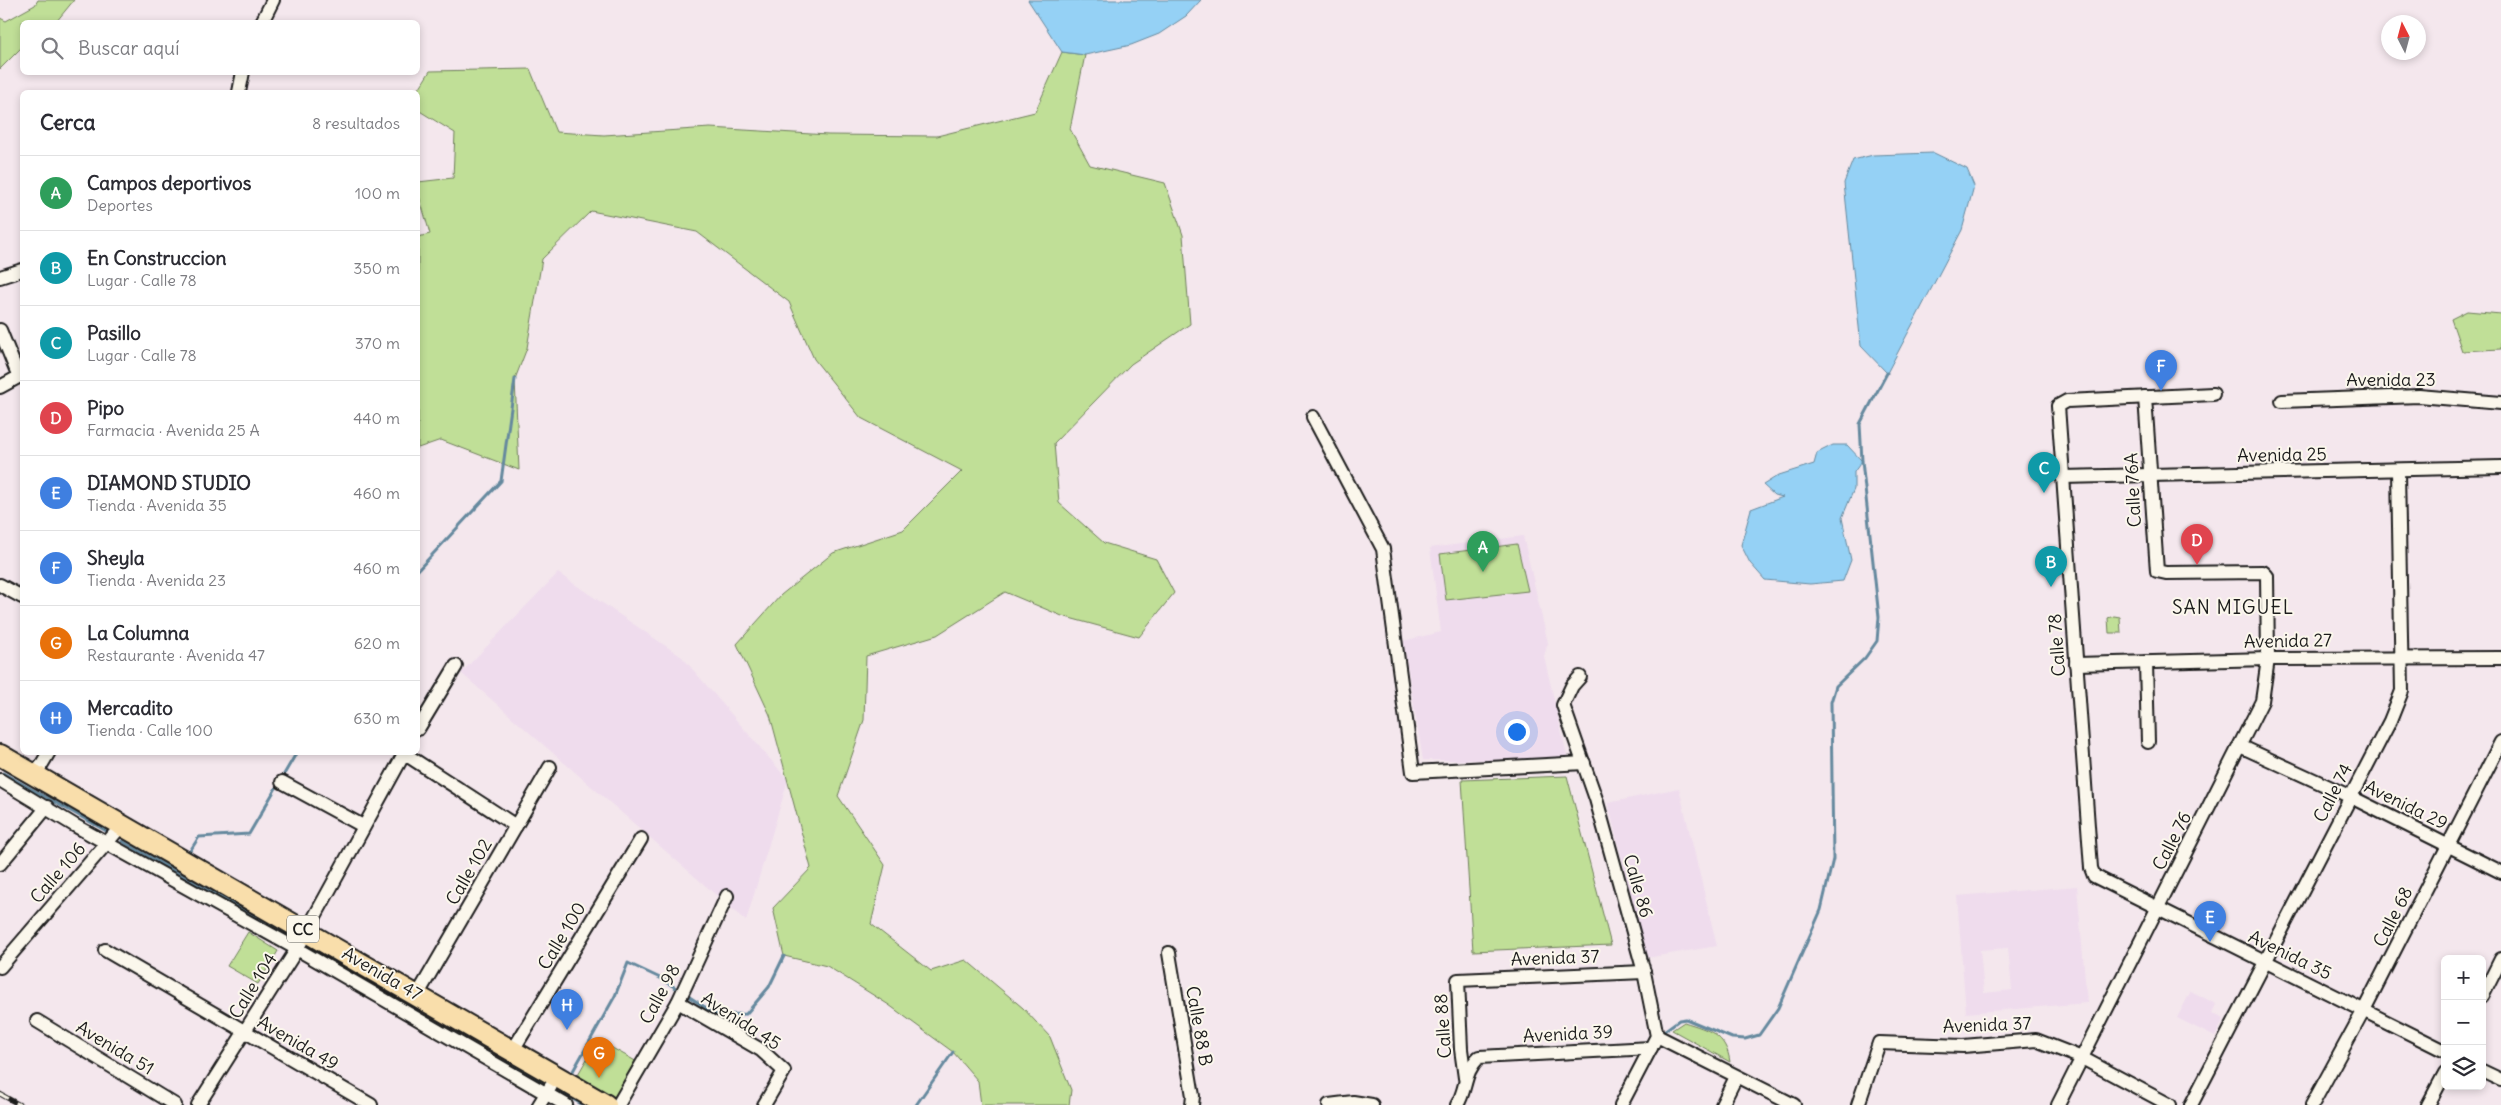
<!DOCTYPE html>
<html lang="es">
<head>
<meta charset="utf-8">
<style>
	:root { --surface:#fff; --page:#f2f2f3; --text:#2b2b33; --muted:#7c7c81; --line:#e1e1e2; --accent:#0f766e }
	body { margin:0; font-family:Delius,sans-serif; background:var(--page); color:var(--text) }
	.controls { position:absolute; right:15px; bottom:15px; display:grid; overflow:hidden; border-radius:8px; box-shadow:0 2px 8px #0003 }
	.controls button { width:45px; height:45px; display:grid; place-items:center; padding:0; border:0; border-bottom:1px solid var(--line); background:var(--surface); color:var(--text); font:25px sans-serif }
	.compass { position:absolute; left:2381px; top:15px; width:45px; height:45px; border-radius:50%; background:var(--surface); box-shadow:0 2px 8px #0003; rotate:354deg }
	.you { position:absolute; left:1516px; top:731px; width:18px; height:18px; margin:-12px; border:4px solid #fff; border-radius:50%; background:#1a73e8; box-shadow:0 0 0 8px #1a73e833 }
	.badge { display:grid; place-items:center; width:32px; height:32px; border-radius:50%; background:var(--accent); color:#fff; font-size:16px; font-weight:700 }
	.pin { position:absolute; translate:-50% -41px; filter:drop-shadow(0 1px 2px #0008) }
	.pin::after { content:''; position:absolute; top:26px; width:18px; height:15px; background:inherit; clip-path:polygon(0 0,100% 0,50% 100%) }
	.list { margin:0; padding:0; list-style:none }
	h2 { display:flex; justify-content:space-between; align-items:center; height:65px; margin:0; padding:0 20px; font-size:21px }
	h2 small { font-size:16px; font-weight:400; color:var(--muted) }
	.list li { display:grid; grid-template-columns:32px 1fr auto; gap:15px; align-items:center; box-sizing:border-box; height:75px; padding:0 20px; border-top:1px solid var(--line) }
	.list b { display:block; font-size:19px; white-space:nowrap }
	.list p { margin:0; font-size:16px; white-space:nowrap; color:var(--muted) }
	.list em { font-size:16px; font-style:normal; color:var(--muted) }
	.icon { flex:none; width:28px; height:28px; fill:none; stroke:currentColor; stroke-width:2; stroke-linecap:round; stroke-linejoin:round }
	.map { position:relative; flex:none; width:2501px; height:1105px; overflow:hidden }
	.search { position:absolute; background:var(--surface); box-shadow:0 2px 8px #0003; left:20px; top:20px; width:400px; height:55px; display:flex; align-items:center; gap:12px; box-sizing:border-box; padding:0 18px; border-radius:8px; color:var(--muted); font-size:19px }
	.panel { position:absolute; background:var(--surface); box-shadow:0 2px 8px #0003; left:20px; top:90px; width:400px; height:665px; border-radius:8px }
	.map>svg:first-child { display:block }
	.built { fill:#efdced; fill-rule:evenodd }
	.green { fill:#c0df97; stroke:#6e7e5a }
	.water { fill:#95d1f5; stroke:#65899e }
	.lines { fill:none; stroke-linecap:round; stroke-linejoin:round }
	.stream { stroke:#65899e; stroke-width:3 }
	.minor-casing { stroke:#1c1c1c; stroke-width:16 }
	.primary-casing { stroke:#1c1c1c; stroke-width:24 }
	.minor { stroke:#fbf7ec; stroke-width:12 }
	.primary { stroke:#f9deab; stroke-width:20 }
	.rail-casing { stroke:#1c1c1c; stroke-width:5 }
	.rail { stroke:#fbf7ec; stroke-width:3; stroke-dasharray:9; stroke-linecap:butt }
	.labels { text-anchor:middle; stroke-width:4; stroke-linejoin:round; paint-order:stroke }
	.shield { fill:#fbf7ec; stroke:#5f5e5a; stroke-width:1 }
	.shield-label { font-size:16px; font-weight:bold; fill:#1c1c1c }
	.street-label { font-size:18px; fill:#1c1c1c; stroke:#fbf7ec }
	.neighbourhood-label { font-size:19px; letter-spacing:1px; fill:#1c1c1c; stroke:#fbf7ec }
</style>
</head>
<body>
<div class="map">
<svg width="2501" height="1105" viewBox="0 0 2501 1105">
	<rect width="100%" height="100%" fill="#f4e7ed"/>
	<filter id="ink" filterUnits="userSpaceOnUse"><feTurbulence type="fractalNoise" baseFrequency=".02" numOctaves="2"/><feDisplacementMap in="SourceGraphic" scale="10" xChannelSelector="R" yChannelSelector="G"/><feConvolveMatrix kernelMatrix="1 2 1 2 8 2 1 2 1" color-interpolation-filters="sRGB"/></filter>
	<g filter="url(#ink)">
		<g class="built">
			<path d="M1523 536 1548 643 1544 656 1568 760H1423L1403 641 1441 632 1430 548Z"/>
			<path d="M558 573 682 657 788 780 746 921 461 673Z"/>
			<path d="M1679 788 1717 946 1646 958 1608 803Z"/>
			<path d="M2077 886 2087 1003 1966 1013 1957 896ZM2008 948 2012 990 1984 993 1980 950Z"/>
			<path d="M2191 991 2216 1004 2212 1013 2224 1019 2215 1037 2177 1018Z"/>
		</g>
		<g class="green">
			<path d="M38 0H74L56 22H22V47L0 69V18L6 21 35 5Z"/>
			<path d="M1062 52 1085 55 1070 129 1090 165 1165 183 1183 235 1190 324 1131 364 1054 443 1059 503 1104 543 1156 559 1174 593 1139 637 1062 616 1005 592 937 635 866 656 864 720 838 796 885 865 871 924 931 971 966 960 1023 1008 1050 1037 1071 1090 1069 1105H981L978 1081 953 1052 889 1005 827 966 784 956 773 908 811 868 770 715 737 644 781 595 833 553 903 530 962 471 861 418 814 359 789 302 697 232 591 211 542 259 527 348 515 379 519 470 441 440 418 448V237L430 234 418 192V182L453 178 455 133 418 110 417 92 430 71 530 69 556 132 604 135 710 128 828 135 937 136 1035 112Z"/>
			<path d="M2467 311 2501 314V349L2462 351 2451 319Z"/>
			<path d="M1517 544 1528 591 1446 600 1440 554Z"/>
			<path d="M2114 616 2120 617 2121 633H2109L2108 618Z"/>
			<path d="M1567 776 1611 945 1473 951 1462 780Z"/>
			<path d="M248 932 278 951 258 984 227 966Z"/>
			<path d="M1684 1022C1709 1030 1726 1034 1730 1062L1672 1030Z"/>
			<path d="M598 1040 639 1063 618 1099 577 1076Z"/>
		</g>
		<g class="water">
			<path d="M1028 0H1201L1186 16 1159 34 1131 45 1085 55 1062 52Z"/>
			<path d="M1934 153 1967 169 1974 186 1962 230 1887 373 1861 346 1844 183 1853 160 1873 155Z"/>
			<path d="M1833 445H1847L1862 461 1854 472V489L1842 518 1851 560 1843 581 1810 584 1765 580 1750 563 1741 545 1751 509 1783 497 1774 495 1763 485 1779 475 1814 464 1817 453Z"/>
		</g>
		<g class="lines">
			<g class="stream">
				<path d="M418 570 501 481 515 379"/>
				<path d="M3 773 110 833"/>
				<path d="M122 841 291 938"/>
				<path d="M190 851 199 837 249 834 297 752"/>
				<path d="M306 947 419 1010"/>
				<path d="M685 994 717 1015 746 1014 769 987 784 956"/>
				<path d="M1664 1031 1679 1020 1686 1019 1732 1038 1745 1039 1759 1035 1778 1008 1821 910 1833 859 1831 702 1836 686 1865 658 1877 641 1879 617 1862 461 1860 424 1887 373"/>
				<path d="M507 1062 542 1083"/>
				<path d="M573 1071 615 996 628 963 660 978 679 990"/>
				<path d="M559 1091 583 1105"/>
				<path d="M916 1105 953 1052"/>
			</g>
			<defs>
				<g id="minor">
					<path d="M262 22 273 0"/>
					<path d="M239 92 243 72"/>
					<path d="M0 277 22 270"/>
					<path d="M0 330 19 377"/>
					<path d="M0 387 22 375"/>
					<path d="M2213 394 2067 401 2058 406 2091 868 2094 876 2445 1051"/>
					<path d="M2282 401 2419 396 2501 403"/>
					<path d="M1313 417 1383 549 1413 772 1584 763"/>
					<path d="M2062 477 2501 467"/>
					<path d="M0 585 22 597"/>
					<path d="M2146 662 2148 742"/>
					<path d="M2076 664 2268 659 2501 658"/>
					<path d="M1580 677 1572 686 1563 705 1596 799 1644 972 1657 1036 1621 1105"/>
					<path d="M418 729 456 666"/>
					<path d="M2240 746 2351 797 2501 872"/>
					<path d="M405 754 516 826"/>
					<path d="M36 774 49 752"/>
					<path d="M0 780 74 825 297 949 566 1105"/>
					<path d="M282 782 363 826"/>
					<path d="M0 864 47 807"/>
					<path d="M105 950 371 1105"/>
					<path d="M1169 953 1193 1096 1192 1105"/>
					<path d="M0 967 123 824"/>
					<path d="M418 994 550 767"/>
					<path d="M2482 997 2501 959"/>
					<path d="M678 1002 761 1050 784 1071 764 1105"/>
					<path d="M37 1021 175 1105"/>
					<path d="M1657 1036 1794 1105"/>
					<path d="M513 1050 641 839"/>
					<path d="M2482 1071 2501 1080"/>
					<path d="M1465 1078 1461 1049 1458 980 1644 972"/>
					<path d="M198 1105 297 949 405 752"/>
					<path d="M539 1105 551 1086"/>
					<path d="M618 1105 678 1002 727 896"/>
					<path d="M1329 1105 1353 1102 1372 1105"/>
					<path d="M1457 1105C1467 1089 1463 1073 1479 1057L1651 1048"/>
					<path d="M1722 1105 1736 1077"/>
					<path d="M1858 1105 1879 1043 1963 1046 2036 1040 2082 1058 2170 1105"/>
					<path d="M2058 1105 2262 701 2268 659 2267 576 2263 572 2166 573 2157 571 2145 397"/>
					<path d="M2191 1105 2390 721 2402 691 2398 471"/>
					<path d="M2312 1105 2364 1010 2501 742"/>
					<path d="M2428 1105 2445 1073"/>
				</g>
				<path id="primary" d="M0 755 606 1105"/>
			</defs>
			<use href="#minor" class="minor-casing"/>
			<use href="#primary" class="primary-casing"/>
			<use href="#minor" class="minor"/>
			<use href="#primary" class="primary"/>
			<defs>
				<path id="rail" d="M0 1094 20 1105"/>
			</defs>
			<use href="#rail" class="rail-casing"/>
			<use href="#rail" class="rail"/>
		</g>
	</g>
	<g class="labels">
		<rect class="shield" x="287" y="915.5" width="32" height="27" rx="4"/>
		<g class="shield-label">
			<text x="303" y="935">CC</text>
		</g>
		<g class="street-label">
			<text x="2391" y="386">Avenida 23</text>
			<text transform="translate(2282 455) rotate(-1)" y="6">Avenida 25</text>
			<text transform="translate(2133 490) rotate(-93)" y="6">Calle 76A</text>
			<text transform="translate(2288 641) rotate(-1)" y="6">Avenida 27</text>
			<text transform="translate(2057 645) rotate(-94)" y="6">Calle 78</text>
			<text transform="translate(2333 793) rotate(-63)" y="6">Calle 74</text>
			<text transform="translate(2406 805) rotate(26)" y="6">Avenida 29</text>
			<text transform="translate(2172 841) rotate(-63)" y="6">Calle 76</text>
			<text transform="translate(469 872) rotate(-60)" y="6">Calle 102</text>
			<text transform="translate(58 873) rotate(-49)" y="6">Calle 106</text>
			<text transform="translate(1638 886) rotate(74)" y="6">Calle 86</text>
			<text transform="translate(2393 917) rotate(-63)" y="6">Calle 68</text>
			<text transform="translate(562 936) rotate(-59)" y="6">Calle 100</text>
			<text transform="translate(2290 955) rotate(26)" y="6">Avenida 35</text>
			<text transform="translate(1555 958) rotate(-2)" y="6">Avenida 37</text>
			<text transform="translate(382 974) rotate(30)" y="6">Avenida 47</text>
			<text transform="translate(253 986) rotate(-58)" y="6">Calle 104</text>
			<text transform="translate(660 994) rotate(-62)" y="6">Calle 98</text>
			<text transform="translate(741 1021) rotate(33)" y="6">Avenida 45</text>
			<text transform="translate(1987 1025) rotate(-2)" y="6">Avenida 37</text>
			<text transform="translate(1199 1026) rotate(80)" y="6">Calle 88 B</text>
			<text transform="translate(1443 1026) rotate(-94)" y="6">Calle 88</text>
			<text transform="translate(1568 1034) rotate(-3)" y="6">Avenida 39</text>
			<text transform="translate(298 1043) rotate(30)" y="6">Avenida 49</text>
			<text transform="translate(115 1048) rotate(31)" y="6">Avenida 51</text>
		</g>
		<g class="neighbourhood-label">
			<text x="2233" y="614">SAN MIGUEL</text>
		</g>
	</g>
</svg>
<div class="controls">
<button>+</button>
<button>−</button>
<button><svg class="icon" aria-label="layers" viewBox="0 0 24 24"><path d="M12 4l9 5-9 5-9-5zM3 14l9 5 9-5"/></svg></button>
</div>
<svg class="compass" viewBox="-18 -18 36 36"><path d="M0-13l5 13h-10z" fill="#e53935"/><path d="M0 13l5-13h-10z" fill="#7c7c81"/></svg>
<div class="you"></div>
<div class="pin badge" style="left:1483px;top:572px;background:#2e9e5b">A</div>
<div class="pin badge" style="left:2051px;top:587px;background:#0f9aa8">B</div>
<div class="pin badge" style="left:2044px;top:493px;background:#0f9aa8">C</div>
<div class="pin badge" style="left:2197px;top:565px;background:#e0444e">D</div>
<div class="pin badge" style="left:2210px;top:942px;background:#3f7fe0">E</div>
<div class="pin badge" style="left:2161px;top:391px;background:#3f7fe0">F</div>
<div class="pin badge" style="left:599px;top:1078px;background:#e8710a">G</div>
<div class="pin badge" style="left:567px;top:1030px;background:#3f7fe0">H</div>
<div class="search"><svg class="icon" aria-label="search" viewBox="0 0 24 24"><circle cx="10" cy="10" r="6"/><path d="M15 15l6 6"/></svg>Buscar aquí</div>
<section class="panel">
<h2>Cerca<small>8 resultados</small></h2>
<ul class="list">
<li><span class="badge" style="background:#2e9e5b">A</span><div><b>Campos deportivos</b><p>Deportes</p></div><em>100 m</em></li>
<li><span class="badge" style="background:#0f9aa8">B</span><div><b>En Construccion</b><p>Lugar · Calle 78</p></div><em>350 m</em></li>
<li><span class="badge" style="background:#0f9aa8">C</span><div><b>Pasillo</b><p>Lugar · Calle 78</p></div><em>370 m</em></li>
<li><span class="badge" style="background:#e0444e">D</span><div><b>Pipo</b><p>Farmacia · Avenida 25 A</p></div><em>440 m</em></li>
<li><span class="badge" style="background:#3f7fe0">E</span><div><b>DIAMOND STUDIO</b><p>Tienda · Avenida 35</p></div><em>460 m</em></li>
<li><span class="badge" style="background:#3f7fe0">F</span><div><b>Sheyla</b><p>Tienda · Avenida 23</p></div><em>460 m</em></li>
<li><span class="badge" style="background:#e8710a">G</span><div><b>La Columna</b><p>Restaurante · Avenida 47</p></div><em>620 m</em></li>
<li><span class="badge" style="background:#3f7fe0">H</span><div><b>Mercadito</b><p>Tienda · Calle 100</p></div><em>630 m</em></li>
</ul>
</section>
</div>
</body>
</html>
